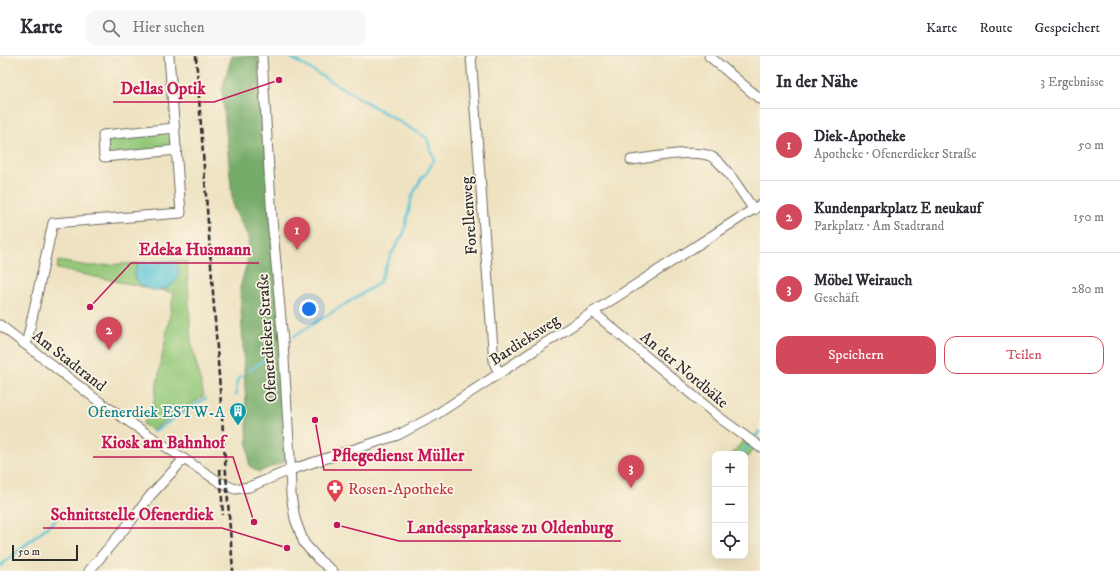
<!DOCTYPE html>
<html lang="de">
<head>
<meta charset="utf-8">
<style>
	:root { --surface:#fff; --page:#f7f7f7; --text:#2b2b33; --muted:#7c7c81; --line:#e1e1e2; --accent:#d1495b }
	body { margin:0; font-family:"IM FELL DW Pica",serif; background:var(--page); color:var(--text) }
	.controls { position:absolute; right:12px; bottom:12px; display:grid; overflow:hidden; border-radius:8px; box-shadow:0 4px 16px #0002 }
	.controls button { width:36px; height:36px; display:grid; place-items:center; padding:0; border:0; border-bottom:1px solid var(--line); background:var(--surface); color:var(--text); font:20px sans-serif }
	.scale { position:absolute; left:12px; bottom:10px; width:66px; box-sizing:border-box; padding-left:4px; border:2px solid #2b2b2b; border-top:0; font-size:11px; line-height:14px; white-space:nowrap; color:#2b2b2b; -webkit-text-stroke:3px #fcf5e5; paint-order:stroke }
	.you { position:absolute; left:309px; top:253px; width:14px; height:14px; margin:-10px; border:3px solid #fff; border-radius:50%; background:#1a73e8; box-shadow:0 0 0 6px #1a73e833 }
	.badge { display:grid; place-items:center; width:26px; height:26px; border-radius:50%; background:var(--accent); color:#fff; font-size:13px; font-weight:700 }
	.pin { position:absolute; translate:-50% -33px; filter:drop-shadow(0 1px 2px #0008) }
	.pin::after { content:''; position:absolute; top:21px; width:14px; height:12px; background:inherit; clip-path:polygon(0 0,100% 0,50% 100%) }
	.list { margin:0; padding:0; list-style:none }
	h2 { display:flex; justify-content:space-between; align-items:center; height:52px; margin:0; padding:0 16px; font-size:17px }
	h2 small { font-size:13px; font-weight:400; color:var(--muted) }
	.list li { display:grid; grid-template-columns:26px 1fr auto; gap:12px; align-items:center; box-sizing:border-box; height:72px; padding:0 16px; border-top:1px solid var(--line) }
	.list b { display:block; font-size:15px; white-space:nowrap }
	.list p { margin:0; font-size:13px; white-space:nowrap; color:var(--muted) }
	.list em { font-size:13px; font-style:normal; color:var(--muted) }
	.actions { display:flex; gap:8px; padding:12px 16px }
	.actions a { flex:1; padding:9px 0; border:1px solid var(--accent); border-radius:12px; text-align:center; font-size:14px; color:var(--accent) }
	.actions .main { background:var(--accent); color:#fff }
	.icon { flex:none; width:22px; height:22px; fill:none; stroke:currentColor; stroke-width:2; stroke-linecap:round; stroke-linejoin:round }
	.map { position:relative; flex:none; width:760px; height:515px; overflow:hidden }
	header { display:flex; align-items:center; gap:24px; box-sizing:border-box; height:56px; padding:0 20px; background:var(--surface); border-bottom:1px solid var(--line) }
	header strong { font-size:19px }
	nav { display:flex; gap:22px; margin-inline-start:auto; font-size:14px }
	.search { width:280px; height:36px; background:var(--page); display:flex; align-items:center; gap:10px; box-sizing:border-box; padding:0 14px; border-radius:12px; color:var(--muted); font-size:15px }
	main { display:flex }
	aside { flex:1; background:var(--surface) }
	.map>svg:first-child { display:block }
	.green { fill:#93c879; stroke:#5f7a52 }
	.forest { fill:#76ac69; stroke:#506c4a }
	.water { fill:#5bc4d8; stroke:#437882 }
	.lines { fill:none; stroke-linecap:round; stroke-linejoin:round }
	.stream { stroke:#5bc4d8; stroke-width:2.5 }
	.minor-casing { stroke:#6f6b60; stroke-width:11 }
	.minor { stroke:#fff; stroke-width:9 }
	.rail { stroke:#2b2b2b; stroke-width:2.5; stroke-dasharray:6 3; stroke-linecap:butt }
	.labels { text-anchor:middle; stroke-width:3.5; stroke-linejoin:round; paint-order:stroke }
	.street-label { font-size:16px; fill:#2b2b2b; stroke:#fcf5e5 }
	.culture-label { font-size:16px; fill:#0d838f; stroke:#fcf5e5; text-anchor:end }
	.health-label { font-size:16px; fill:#be3a42; stroke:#fcf5e5; text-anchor:start }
	.leader { fill:none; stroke:#c2185b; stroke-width:1.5 }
	.callout-dot { fill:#c2185b; stroke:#fcf5e5; stroke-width:1.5 }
	.callout-label { font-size:17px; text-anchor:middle; font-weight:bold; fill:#c2185b; stroke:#fcf5e5; stroke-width:3.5; stroke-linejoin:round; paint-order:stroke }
</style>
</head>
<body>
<header>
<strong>Karte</strong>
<div class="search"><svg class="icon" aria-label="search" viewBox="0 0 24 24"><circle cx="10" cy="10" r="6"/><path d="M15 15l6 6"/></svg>Hier suchen</div>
<nav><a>Karte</a><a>Route</a><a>Gespeichert</a></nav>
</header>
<main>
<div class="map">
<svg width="760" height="515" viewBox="0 0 760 515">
	<rect width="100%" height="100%" fill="#fcf5e5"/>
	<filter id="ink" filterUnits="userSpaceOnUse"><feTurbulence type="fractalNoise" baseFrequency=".025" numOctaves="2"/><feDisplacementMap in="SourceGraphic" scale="8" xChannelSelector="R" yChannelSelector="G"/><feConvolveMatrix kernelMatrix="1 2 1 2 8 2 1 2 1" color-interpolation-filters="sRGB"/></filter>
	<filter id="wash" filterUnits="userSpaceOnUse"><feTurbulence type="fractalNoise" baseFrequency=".012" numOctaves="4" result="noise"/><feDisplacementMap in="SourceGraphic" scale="16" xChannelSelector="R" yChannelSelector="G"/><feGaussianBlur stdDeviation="0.9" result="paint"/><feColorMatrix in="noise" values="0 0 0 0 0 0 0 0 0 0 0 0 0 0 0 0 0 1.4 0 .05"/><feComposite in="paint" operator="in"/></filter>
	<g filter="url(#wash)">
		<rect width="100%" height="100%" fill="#eee2c1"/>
		<g class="green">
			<path d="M175 72 177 94 104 101 103 79Z"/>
			<path d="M58 205 89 210 138 207C133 217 136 224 144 231L57 213Z"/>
			<path d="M174 205H187L191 285 204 340 152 374 142 368 152 355 174 237 160 234 171 230 177 210Z"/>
			<path d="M746 381 757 389 745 404V398H732Z"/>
		</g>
		<path class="forest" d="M232 0H258L290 403 259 416 249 410 240 232 249 199 248 181 233 151 222 33Z"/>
		<path class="water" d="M156 205H174C190 225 161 241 144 231 139 229 136 223 134 219L138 207Z"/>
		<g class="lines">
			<g class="stream">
				<path d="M288 0 427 82 434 104 428 115 421 123 412 140 404 177 390 200 379 227 294 280"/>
				<path d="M249 315 273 298"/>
				<path d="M236 339 237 324 242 320"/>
				<path d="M153 376 206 342"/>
				<path d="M755 381 760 375"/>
				<path d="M741 398 750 388"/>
				<path d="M712 433 715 430"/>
				<path d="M0 510 64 457"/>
			</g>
		</g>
	</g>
	<g filter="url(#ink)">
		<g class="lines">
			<defs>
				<g id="minor">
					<path d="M262 0 272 163 283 286 290 403 291 439 295 463 304 487 319 504 333 515"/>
					<path d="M471 0 494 306 497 313 501 316"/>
					<path d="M709 0 760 43"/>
					<path d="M175 72 103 79 104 101 177 94"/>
					<path d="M631 104C651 102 695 92 712 101 724 107 745 141 754 154"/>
					<path d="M593 256 720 362 760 391"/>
					<path d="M0 269 97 344 184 403 221 427 235 433 249 431 290 414 398 379 434 360 593 256 760 149"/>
					<path d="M25 288 27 285 53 167 181 157 169 0"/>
					<path d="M89 515 131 465 150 440 184 403"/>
				</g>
			</defs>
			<use href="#minor" class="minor-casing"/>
			<use href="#minor" class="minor"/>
			<g class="rail">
				<path d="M196 0 233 515"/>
				<path d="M220 413 223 459"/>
			</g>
		</g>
	</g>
	<defs>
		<symbol id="building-pin" viewBox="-11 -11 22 30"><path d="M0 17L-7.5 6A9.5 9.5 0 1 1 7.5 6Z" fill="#0f9aa8" stroke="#fcf5e5"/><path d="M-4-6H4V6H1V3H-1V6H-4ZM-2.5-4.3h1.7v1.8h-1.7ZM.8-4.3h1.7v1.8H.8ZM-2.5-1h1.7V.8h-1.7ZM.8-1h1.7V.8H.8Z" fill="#fff"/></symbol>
		<symbol id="pharmacy-pin" viewBox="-11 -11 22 30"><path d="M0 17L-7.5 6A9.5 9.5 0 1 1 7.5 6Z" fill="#e0444e" stroke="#fcf5e5"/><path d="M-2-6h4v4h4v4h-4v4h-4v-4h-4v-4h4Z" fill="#fff"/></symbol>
	</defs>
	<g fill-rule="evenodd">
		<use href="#building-pin" x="228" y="345" width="20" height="27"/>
		<use href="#pharmacy-pin" x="325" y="422" width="20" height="27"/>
	</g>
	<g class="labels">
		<g class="street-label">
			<text transform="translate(468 160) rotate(-94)" y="6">Forellenweg</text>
			<text transform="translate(266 282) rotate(-94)" y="6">Ofenerdieker Straße</text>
			<text transform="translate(524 283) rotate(-33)" y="6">Bardieksweg</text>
			<text transform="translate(70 304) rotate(38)" y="6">Am Stadtrand</text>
			<text transform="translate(685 313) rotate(40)" y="6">An der Nordbäke</text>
		</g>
		<g class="culture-label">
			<text x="225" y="361">Ofenerdiek ESTW-A</text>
		</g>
		<g class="health-label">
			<text x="348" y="438">Rosen-Apotheke</text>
		</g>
	</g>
	<path class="leader" d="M279 24L214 46H113M90 251L131 207H259M254 466L233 401H93M315 364L324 414H472M287 492L222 472H43M337 469L399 485H621"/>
	<g class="callout-dot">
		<circle cx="279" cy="24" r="4"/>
		<circle cx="90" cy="251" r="4"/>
		<circle cx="254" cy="466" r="4"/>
		<circle cx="315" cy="364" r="4"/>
		<circle cx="287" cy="492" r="4"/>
		<circle cx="337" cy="469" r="4"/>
	</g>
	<g class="callout-label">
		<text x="163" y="38">Dellas Optik</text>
		<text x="195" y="199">Edeka Husmann</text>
		<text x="163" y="392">Kiosk am Bahnhof</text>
		<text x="398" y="405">Pflegedienst Müller</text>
		<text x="132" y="464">Schnittstelle Ofenerdiek</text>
		<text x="510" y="477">Landessparkasse zu Oldenburg</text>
	</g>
</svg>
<div class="controls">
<button>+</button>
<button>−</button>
<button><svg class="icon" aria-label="locate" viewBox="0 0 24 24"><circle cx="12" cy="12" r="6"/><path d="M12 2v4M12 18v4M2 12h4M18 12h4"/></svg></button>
</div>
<div class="scale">50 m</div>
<div class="you"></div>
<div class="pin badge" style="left:297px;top:194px">1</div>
<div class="pin badge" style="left:109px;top:294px">2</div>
<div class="pin badge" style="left:631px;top:432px">3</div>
</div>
<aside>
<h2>In der Nähe<small>3 Ergebnisse</small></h2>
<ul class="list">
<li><span class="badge">1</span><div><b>Diek-Apotheke</b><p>Apotheke · Ofenerdieker Straße</p></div><em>50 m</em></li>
<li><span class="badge">2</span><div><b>Kundenparkplatz E neukauf</b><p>Parkplatz · Am Stadtrand</p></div><em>150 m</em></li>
<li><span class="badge">3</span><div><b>Möbel Weirauch</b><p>Geschäft</p></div><em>280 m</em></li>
</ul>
<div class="actions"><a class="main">Speichern</a><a>Teilen</a></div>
</aside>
</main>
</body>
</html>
